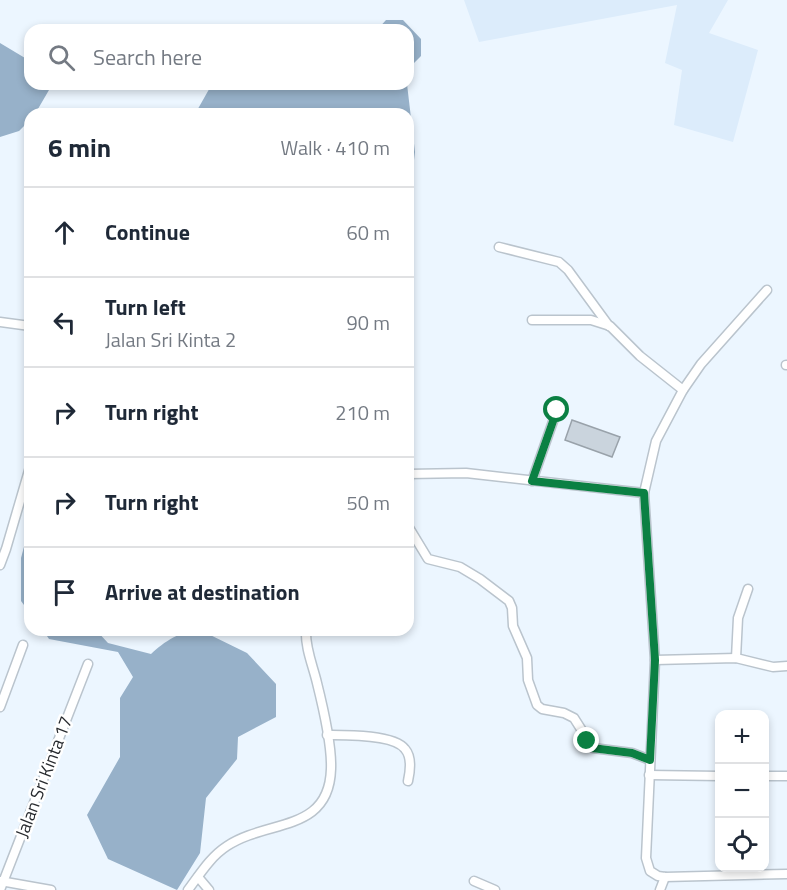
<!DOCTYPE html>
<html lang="en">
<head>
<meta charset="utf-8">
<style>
	:root { --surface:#fff; --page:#f6f6f7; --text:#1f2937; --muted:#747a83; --line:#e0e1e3 }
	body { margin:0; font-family:"Titillium Web",sans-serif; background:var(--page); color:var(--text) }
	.controls { position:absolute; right:18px; bottom:18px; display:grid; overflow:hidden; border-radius:12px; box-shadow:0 3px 9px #0003 }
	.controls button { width:54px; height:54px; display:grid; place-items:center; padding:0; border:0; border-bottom:2px solid var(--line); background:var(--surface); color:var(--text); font:30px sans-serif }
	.stop { position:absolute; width:18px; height:18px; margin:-14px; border:4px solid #0b8043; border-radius:50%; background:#fff }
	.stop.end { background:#0b8043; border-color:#fff; box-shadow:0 2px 6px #0008 }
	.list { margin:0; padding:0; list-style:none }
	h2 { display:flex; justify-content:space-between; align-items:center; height:78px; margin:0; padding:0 24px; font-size:26px }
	h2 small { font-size:20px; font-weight:400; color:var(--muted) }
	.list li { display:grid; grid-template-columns:39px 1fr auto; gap:18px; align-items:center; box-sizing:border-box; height:90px; padding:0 24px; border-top:2px solid var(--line) }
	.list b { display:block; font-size:22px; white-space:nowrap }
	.list p { margin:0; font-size:20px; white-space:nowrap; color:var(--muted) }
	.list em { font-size:20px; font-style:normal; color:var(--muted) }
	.icon { flex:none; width:33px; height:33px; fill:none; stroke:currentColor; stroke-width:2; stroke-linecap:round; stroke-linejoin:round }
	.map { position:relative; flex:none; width:787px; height:890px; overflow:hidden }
	.search { position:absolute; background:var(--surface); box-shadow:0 3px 9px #0003; left:24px; top:24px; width:390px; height:66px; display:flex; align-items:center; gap:15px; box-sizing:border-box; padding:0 21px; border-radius:18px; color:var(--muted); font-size:22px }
	.panel { position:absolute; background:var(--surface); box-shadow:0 3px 9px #0003; left:24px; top:108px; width:390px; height:528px; border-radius:18px }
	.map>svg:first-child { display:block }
	.built { fill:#dcecfb }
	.water { fill:#97b1c9 }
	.building { fill:#cad4dd; stroke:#99a2aa; stroke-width:1.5 }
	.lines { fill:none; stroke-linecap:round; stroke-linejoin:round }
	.minor-casing { stroke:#bac4cd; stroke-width:11 }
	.minor { stroke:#fff; stroke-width:8 }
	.route { stroke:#0b8043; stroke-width:8 }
	.labels { text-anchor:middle; stroke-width:5; stroke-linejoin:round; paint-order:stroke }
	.street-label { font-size:18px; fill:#272a2e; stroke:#fff }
</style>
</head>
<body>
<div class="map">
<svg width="787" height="890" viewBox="0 0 787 890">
	<rect width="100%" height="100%" fill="#ecf6ff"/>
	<path class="built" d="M464 0H728L709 33 758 50 733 142 674 125 682 70 665 63 677 5 479 42Z"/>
	<g class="water">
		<path d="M386 20H403L421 39V56L408 69V30H377Z"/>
		<path d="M0 43 30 61V84H48L49 90 35 114H30V120L19 131 0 137Z"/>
		<path d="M212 84H407L415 152 408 209V114H195Z"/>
		<path d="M29 528H30V613L21 601V558Z"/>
		<path d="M43 630H96L108 643 151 654C164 642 181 630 200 630L247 653 276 684V717L238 737 237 759 206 798 200 853 177 890 108 859 87 815 120 757V698L133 677 118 652 49 639Z"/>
	</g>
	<path class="building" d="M572 420 620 437 612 457 565 440Z"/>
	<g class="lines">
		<defs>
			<g id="minor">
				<path d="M499 247 559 262 568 270 609 326"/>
				<path d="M532 320H591L610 326 640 356 683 390 656 441 644 493 655 660 646 858 650 871 658 876 665 877 787 874"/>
				<path d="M0 322 30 326"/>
				<path d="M786 365H787"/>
				<path d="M683 390 701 364 767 290"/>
				<path d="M408 474 466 473 644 493"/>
				<path d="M532 481 557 410"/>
				<path d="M408 490 409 474"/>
				<path d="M408 526 428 559 460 567 480 579 509 601 512 608 513 626 527 658 528 680 537 705 542 709 564 713 574 718 593 748 632 753 650 760"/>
				<path d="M0 565 6 549 30 467"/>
				<path d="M736 658 738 618 748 589"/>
				<path d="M655 660 736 658 773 667 787 666"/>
				<path d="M0 707 23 645"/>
				<path d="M327 735C344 735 394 734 405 749 412 757 410 772 408 781"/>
				<path d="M649 775 720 776"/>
				<path d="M764 776H787"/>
				<path d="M198 877 209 890"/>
				<path d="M0 881 51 890"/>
				<path d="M474 881 495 890"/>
				<path d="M0 890 88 664"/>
				<path d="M188 890C200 874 210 857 227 846 268 819 329 833 331 769 332 745 323 707 317 683 313 666 305 648 306 630"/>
				<path d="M660 890 665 877"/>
			</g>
		</defs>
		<use href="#minor" class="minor-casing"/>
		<use href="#minor" class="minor"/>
	</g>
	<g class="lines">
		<path class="route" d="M557 410 532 481 644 493 655 660 650 760 632 753 592 748 587 741"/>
	</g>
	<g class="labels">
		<g class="street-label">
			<text transform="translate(44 777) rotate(-69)" y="6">Jalan Sri Kinta 17</text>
		</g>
	</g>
</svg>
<div class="controls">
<button>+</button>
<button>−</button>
<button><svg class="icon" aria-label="locate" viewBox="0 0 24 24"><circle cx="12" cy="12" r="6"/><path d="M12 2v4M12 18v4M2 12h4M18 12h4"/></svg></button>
</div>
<div class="stop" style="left:557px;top:410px"></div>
<div class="stop end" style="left:587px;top:741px"></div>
<div class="search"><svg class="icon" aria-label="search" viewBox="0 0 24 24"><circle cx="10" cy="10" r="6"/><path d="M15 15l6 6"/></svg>Search here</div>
<section class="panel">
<h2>6 min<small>Walk · 410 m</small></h2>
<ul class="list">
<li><svg class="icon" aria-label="ahead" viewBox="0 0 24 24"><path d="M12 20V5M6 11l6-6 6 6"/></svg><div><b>Continue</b></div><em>60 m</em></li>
<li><svg class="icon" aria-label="left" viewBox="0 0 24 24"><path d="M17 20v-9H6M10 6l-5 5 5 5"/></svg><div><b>Turn left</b><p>Jalan Sri Kinta 2</p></div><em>90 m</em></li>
<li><svg class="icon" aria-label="right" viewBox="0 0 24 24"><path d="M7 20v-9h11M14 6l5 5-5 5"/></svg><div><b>Turn right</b></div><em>210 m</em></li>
<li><svg class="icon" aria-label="right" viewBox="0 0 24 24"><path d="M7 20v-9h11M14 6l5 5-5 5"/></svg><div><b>Turn right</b></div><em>50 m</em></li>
<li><svg class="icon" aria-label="arrive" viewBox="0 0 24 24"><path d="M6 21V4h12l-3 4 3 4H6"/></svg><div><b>Arrive at destination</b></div></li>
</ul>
</section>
</div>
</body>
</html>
